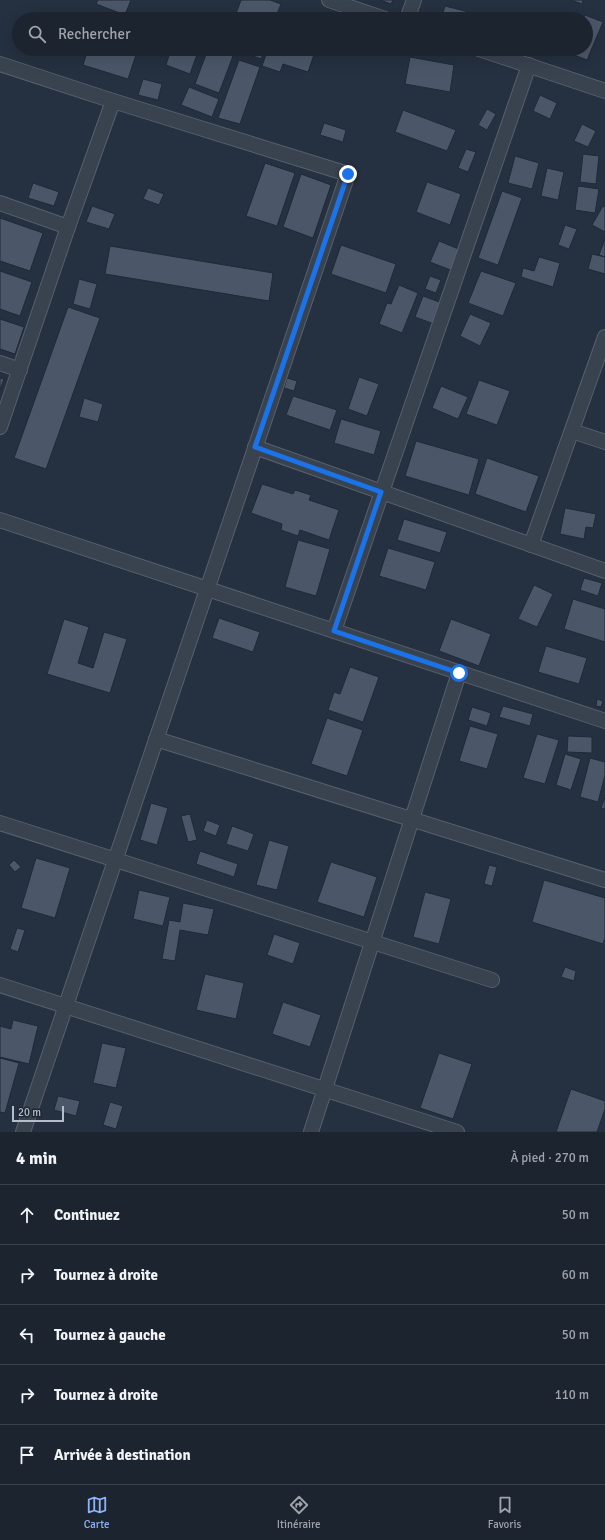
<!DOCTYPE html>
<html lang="fr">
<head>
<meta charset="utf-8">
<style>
	:root { --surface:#1c2430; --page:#252c38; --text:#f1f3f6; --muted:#a0a4ab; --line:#3a414c; --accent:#8db4f8 }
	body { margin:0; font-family:Signika,sans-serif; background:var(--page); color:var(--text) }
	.scale { position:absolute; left:12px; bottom:10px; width:52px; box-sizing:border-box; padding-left:4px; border:2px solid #b6bdca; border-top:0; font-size:11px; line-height:14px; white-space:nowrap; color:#b6bdca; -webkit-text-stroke:3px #1e2735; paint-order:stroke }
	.stop { position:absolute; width:12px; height:12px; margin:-9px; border:3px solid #1a73e8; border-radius:50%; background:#fff }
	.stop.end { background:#1a73e8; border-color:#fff; box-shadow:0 1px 4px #0008 }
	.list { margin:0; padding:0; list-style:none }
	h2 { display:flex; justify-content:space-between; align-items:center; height:52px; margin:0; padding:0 16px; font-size:17px }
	h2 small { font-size:13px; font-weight:400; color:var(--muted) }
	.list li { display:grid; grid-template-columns:26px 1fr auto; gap:12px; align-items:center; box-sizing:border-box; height:60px; padding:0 16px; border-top:1px solid var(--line) }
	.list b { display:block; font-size:15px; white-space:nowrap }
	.list em { font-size:13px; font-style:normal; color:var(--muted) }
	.icon { flex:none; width:22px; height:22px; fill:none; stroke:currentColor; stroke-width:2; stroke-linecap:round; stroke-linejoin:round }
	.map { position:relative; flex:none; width:605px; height:1132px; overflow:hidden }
	.search { position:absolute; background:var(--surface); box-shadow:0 4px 16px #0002; left:12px; right:12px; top:12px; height:44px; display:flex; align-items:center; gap:10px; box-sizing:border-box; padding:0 14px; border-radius:22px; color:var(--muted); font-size:15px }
	.sheet { height:352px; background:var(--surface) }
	nav { display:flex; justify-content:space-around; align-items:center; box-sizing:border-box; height:56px; border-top:1px solid var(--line); background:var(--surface); font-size:11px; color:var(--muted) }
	nav a { display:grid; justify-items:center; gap:2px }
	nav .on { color:var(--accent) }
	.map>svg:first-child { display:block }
	.building { fill:#4b5769; stroke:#202937 }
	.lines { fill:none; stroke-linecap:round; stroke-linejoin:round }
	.street-casing { stroke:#57606d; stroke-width:16 }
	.street { stroke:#39424f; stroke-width:14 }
	.route { stroke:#1a73e8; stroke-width:5 }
</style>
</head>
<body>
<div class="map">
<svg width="605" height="1132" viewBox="0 0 605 1132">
	<rect width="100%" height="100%" fill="#253040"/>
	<g class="building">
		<path d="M98 0H131L125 15 96 4Z"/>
		<path d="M241 0H270L281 4 275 19H234Z"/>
		<path d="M380 0H393L391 4Z"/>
		<path d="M571 0H583L582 4Z"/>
		<path d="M445 6 497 19H441Z"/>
		<path d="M301 12 321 19H299Z"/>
		<path d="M528 15 556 17V19H528Z"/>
		<path d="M585 15 603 22 587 60 569 53 570 49H586V19H583Z"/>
		<path d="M99 16 110 19H98Z"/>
		<path d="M88 49H138L128 79 83 65Z"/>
		<path d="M171 49H199L190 74 166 65Z"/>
		<path d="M208 49H213L233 56 219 93 195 84Z"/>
		<path d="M234 49H265L261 59Z"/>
		<path d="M268 49H316L308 72 283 64 280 72 262 66Z"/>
		<path d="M410 57 454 65 450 92 405 84Z"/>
		<path d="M239 60 260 67 240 124 218 118Z"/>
		<path d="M143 79 162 84 158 100 138 95Z"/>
		<path d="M189 87 219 99 212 117 181 105Z"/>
		<path d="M540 95 557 103 550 119 533 111Z"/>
		<path d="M487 109 496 114 487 130 478 125Z"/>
		<path d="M403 110 456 130 447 151 395 132Z"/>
		<path d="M324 123 346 130 343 142 320 135Z"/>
		<path d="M582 124 596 131 588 147 574 141Z"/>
		<path d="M466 149 476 152 468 172 458 168Z"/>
		<path d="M583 154 599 156 596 184 580 182Z"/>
		<path d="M515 156 539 163 532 189 508 183Z"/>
		<path d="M265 163 295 173 277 226 246 216Z"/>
		<path d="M547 168 564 172 558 200 541 196Z"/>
		<path d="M301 174 331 185 313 238 283 227Z"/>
		<path d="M427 182 461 194 450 225 416 212Z"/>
		<path d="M33 183 59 192 54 206 28 198Z"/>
		<path d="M578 186 599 189 595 213 575 210Z"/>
		<path d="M148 188 164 194 159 205 143 199Z"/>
		<path d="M502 191 522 198 498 265 478 258Z"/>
		<path d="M92 206 115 214 109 229 86 222Z"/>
		<path d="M603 206 605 207V232L592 225Z"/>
		<path d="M0 218 43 233 30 271 0 261Z"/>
		<path d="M565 225 577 229 569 249 558 245Z"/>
		<path d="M605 239V257L599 255Z"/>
		<path d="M439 241 461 250 453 271 430 262Z"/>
		<path d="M341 245 396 264 386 293 331 274Z"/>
		<path d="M110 246 273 273 269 301 105 274Z"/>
		<path d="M592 254 605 257V274L588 269Z"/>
		<path d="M539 257 560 263 553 287 521 277 523 268 534 271Z"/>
		<path d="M0 271 32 282 20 316 0 309Z"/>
		<path d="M481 271 516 283 503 316 468 303Z"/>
		<path d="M430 276 441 280 436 293 425 289Z"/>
		<path d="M79 279 97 284 90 309 73 304Z"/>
		<path d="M399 285 418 293 402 333 379 324 387 303 391 304Z"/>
		<path d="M423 296 442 303 434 324 415 317Z"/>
		<path d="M68 307 100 318 46 469 14 458Z"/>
		<path d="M470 314 491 323 480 346 460 336Z"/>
		<path d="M0 319 24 327 15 354 0 349Z"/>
		<path d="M359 377 379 384 367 416 348 409Z"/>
		<path d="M0 378 4 379 0 390Z"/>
		<path d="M287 378 297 381 294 391 284 388Z"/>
		<path d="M479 380 510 391 497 425 466 414Z"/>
		<path d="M441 386 468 397 458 419 432 408Z"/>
		<path d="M293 396 337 410 330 430 286 415Z"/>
		<path d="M84 398 103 404 98 422 79 417Z"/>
		<path d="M341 419 381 431 374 455 334 443Z"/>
		<path d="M416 441 479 459 469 495 405 476Z"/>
		<path d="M487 458 539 476 526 512 475 494Z"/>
		<path d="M262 484 293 494 295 490 311 495 309 500 339 510 329 540 300 530 298 536 281 530 282 524 251 513Z"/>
		<path d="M565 508 596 514 593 528 586 527 584 539 560 534Z"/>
		<path d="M404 519 447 532 440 553 397 540Z"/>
		<path d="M298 540 330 549 316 596 285 587Z"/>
		<path d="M388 548 435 562 426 590 379 576Z"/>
		<path d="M584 578 602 583 598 596 580 590Z"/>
		<path d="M534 585 553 594 537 627 518 619Z"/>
		<path d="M573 599 605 609V642L564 629Z"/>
		<path d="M219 618 260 632 253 652 212 638Z"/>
		<path d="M64 619 89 627 78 663 93 668 104 632 127 639 110 693 47 674Z"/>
		<path d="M451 619 491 634 479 666 439 651Z"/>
		<path d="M546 646 587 658 579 684 538 672Z"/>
		<path d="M350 667 379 677 363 722 328 710 334 692 340 694Z"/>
		<path d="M597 699 603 701 601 707 596 706Z"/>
		<path d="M503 706 533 714 530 726 499 717Z"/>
		<path d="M472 707 491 713 487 726 468 720Z"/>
		<path d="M327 718 363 730 347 776 311 764Z"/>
		<path d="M470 726 498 734 487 769 459 761Z"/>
		<path d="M537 734 559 740 545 784 523 778Z"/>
		<path d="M568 736 592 737V753L567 752Z"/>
		<path d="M565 754 581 759 571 790 556 785Z"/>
		<path d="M590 758 605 762V775L598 802 580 797Z"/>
		<path d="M605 797V809L601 808Z"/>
		<path d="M151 803 168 808 157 845 140 840Z"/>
		<path d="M190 814 197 840 188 842 181 816Z"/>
		<path d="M207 820 220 825 216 836 203 831Z"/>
		<path d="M232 826 254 834 248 851 226 844Z"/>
		<path d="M269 840 289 846 277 890 256 885Z"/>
		<path d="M200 851 238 864 234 877 196 864Z"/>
		<path d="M36 858 70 868 55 918 21 908Z"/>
		<path d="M14 860 21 867 15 872 9 865Z"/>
		<path d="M331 862 377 877 364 917 317 902Z"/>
		<path d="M489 865 497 867 492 886 484 884Z"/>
		<path d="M544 880 605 898V938L603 944 532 922Z"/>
		<path d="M139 890 170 897 163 926 133 919Z"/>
		<path d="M425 892 451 899 439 944 413 937Z"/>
		<path d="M183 903 214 909 208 935 180 930 175 961 162 959 169 920 180 922Z"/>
		<path d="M17 928 25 930 18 952 10 949Z"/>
		<path d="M274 934 300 943 293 964 267 955Z"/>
		<path d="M565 967 576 971 574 981 561 977Z"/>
		<path d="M205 974 244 983 236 1019 196 1010Z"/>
		<path d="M283 1002 321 1015 310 1047 272 1034Z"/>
		<path d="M13 1020 38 1026 29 1064 0 1057V1026L11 1029Z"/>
		<path d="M102 1043 126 1048 116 1088 93 1083Z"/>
		<path d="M439 1053 472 1064 453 1119 420 1108Z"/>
		<path d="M0 1058 19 1063 5 1113 0 1112Z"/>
		<path d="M571 1089 605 1101V1109L597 1132H556Z"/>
		<path d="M58 1096 80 1101 76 1116 54 1110Z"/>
		<path d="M110 1102 123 1106 116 1129 103 1125Z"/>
	</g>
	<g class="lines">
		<defs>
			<g id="street">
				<path d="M329 0 385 19"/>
				<path d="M407 19 414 0"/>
				<path d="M479 49 605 91"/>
				<path d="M0 64 113 101 348 174 23 1132"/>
				<path d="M0 203 68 227"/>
				<path d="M0 363 20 370"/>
				<path d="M0 427 68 227 113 101"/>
				<path d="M572 431 605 442"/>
				<path d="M255 447 605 571"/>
				<path d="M0 520 605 721"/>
				<path d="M531 545 605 337"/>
				<path d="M334 631 529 65"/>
				<path d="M156 739 605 880"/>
				<path d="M0 823 492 980"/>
				<path d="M0 985 457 1132"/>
				<path d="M311 1132 459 673"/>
			</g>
		</defs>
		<use href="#street" class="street-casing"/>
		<use href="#street" class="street"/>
	</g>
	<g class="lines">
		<path class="route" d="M348 174 255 447 381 492 334 631 459 673"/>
	</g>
</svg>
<div class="scale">20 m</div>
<div class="stop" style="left:459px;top:673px"></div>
<div class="stop end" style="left:348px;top:174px"></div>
<div class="search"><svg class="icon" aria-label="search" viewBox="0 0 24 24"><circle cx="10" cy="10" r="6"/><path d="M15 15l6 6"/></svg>Rechercher</div>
</div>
<section class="sheet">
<h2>4 min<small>À pied · 270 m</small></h2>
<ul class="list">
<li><svg class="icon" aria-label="ahead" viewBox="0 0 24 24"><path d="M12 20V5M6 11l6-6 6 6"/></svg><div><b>Continuez</b></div><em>50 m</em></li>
<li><svg class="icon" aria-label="right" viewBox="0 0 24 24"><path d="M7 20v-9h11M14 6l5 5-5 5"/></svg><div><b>Tournez à droite</b></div><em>60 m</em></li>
<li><svg class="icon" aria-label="left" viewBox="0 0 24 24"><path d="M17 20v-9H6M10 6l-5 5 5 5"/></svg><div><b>Tournez à gauche</b></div><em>50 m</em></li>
<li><svg class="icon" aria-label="right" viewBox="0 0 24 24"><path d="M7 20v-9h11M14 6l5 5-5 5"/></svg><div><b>Tournez à droite</b></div><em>110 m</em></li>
<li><svg class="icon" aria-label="arrive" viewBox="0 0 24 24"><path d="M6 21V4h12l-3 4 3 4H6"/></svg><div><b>Arrivée à destination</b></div></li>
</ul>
</section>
<nav>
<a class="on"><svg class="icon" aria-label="map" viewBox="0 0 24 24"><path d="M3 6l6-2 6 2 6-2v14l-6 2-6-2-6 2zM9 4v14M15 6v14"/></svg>Carte</a>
<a><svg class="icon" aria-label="directions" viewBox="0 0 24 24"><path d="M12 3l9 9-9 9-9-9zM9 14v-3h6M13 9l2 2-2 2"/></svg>Itinéraire</a>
<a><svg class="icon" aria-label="saved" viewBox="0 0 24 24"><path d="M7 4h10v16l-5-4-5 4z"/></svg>Favoris</a>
</nav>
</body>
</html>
